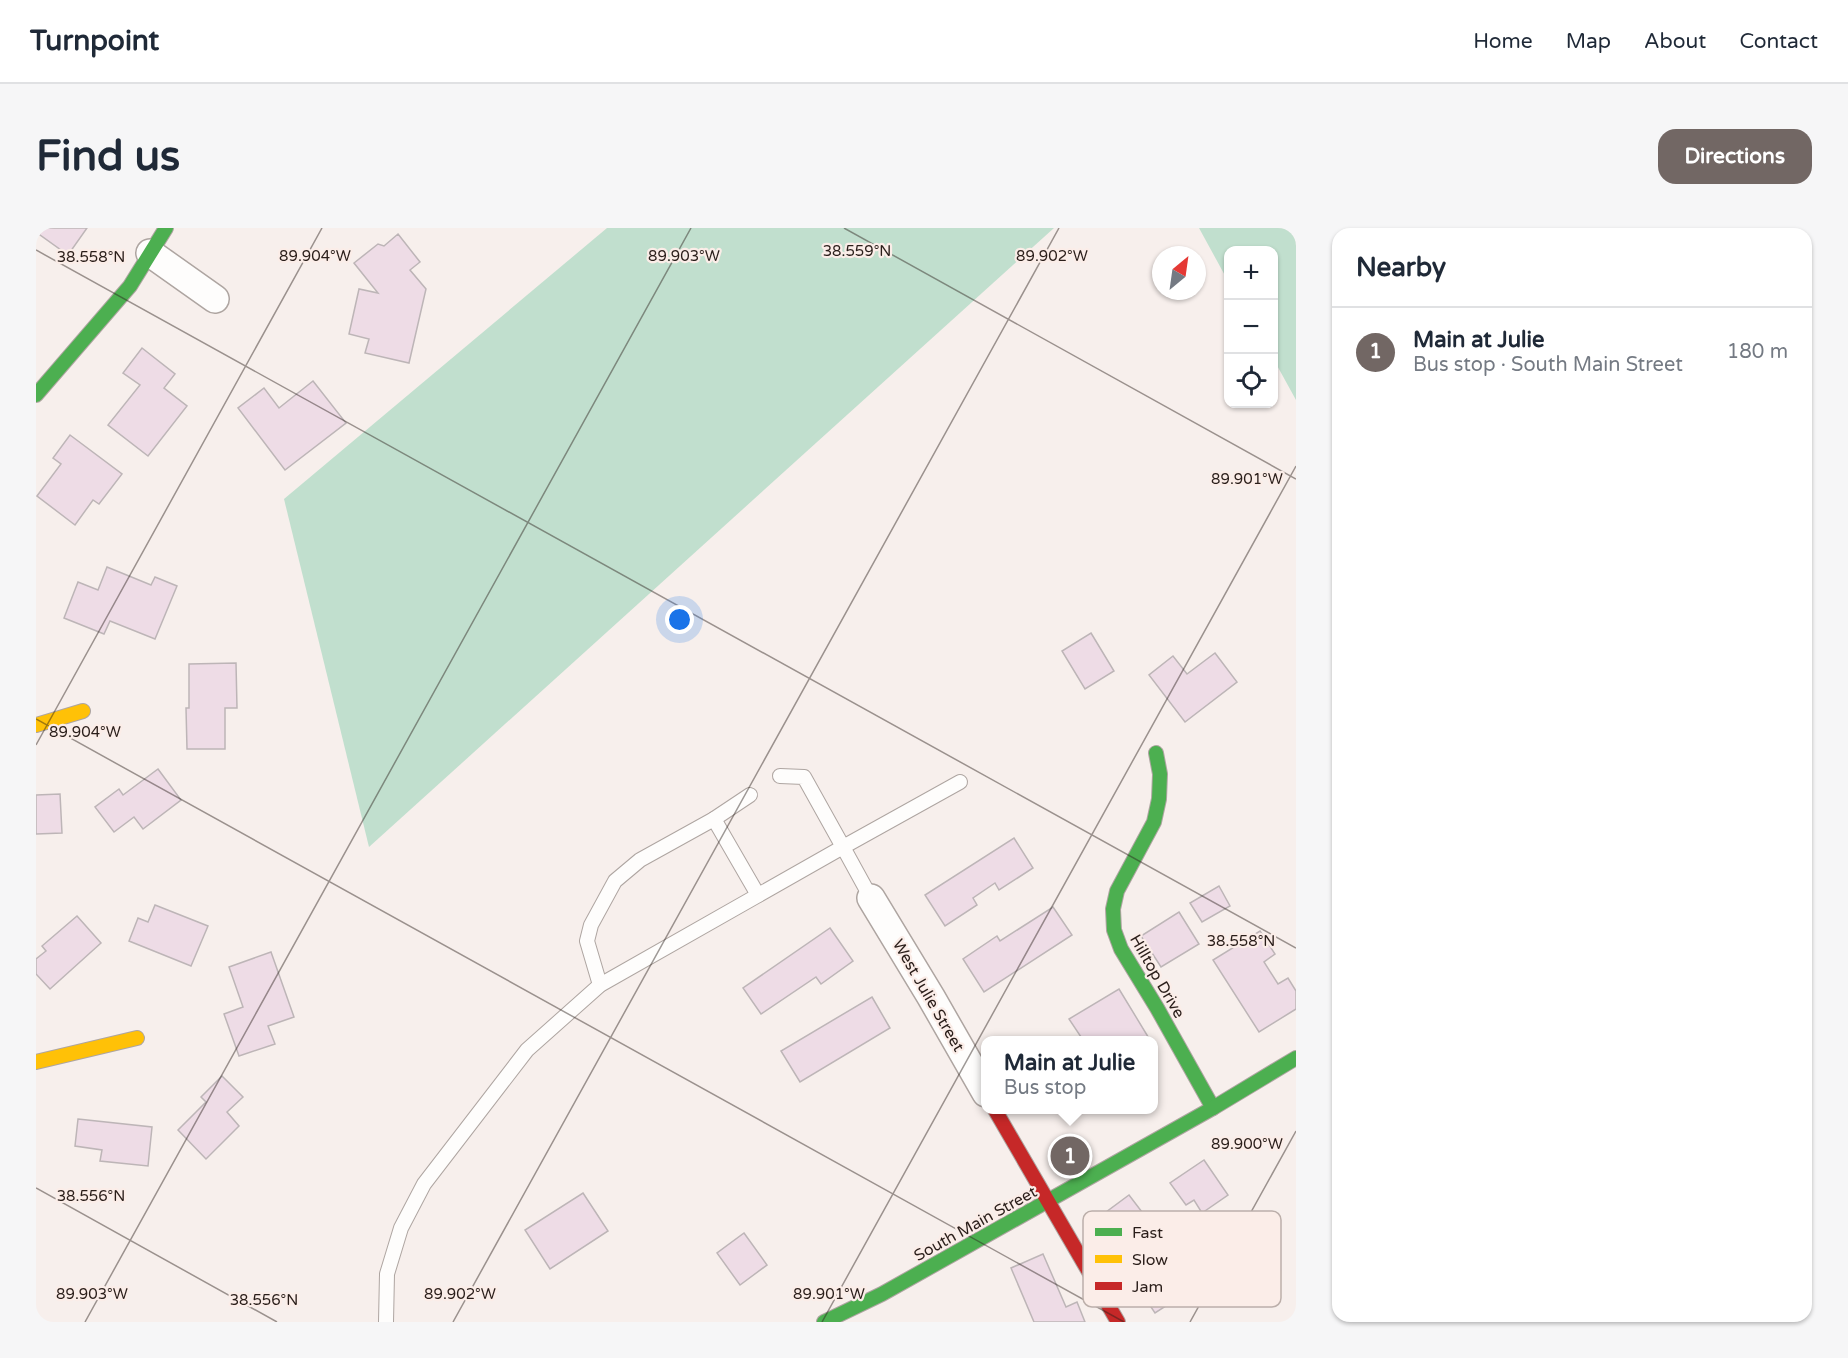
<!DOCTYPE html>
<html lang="en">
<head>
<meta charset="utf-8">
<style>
	:root { --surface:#fff; --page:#f6f6f7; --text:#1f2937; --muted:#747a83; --line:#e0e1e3; --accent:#726764 }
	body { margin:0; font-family:"Varela Round",sans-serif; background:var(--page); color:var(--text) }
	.controls { position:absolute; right:18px; top:18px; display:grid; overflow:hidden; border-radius:12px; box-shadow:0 2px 4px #0004 }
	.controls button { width:54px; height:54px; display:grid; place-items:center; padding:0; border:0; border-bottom:2px solid var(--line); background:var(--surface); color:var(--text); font:30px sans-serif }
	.compass { position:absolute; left:1116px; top:18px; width:54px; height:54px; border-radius:50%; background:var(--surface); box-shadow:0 2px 4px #0004; rotate:29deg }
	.you { position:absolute; left:644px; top:392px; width:21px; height:21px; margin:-15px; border:4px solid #fff; border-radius:50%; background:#1a73e8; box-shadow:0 0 0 9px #1a73e833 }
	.badge { display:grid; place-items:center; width:39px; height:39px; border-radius:50%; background:var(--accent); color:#fff; font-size:20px; font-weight:700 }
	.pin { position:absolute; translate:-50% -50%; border:3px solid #fff; box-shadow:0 2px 6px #0006 }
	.popup { position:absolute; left:945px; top:808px; width:177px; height:78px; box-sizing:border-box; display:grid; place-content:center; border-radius:12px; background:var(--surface); filter:drop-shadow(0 2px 4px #0005); font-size:20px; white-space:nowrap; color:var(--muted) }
	.popup b { font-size:22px; color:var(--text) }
	.popup::after { content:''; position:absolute; left:50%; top:100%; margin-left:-12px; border:12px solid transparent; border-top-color:var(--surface) }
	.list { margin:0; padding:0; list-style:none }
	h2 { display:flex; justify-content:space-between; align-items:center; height:78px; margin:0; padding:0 24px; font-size:26px }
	h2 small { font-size:20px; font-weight:400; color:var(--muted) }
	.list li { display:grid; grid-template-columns:39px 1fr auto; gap:18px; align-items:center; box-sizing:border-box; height:90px; padding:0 24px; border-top:2px solid var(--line) }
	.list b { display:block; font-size:22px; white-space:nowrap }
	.list p { margin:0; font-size:20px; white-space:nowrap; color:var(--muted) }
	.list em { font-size:20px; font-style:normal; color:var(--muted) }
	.icon { flex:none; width:33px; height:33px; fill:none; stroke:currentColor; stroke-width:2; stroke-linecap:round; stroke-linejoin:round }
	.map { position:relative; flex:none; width:1260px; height:1094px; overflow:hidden; border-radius:18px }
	header { display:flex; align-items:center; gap:36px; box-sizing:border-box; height:84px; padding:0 30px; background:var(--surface); border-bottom:2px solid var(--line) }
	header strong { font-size:28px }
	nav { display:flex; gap:33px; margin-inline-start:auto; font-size:21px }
	.intro { display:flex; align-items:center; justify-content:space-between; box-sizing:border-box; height:144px; padding:0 36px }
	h1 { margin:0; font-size:42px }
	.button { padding:15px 27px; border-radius:18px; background:var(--accent); color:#fff; font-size:21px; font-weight:700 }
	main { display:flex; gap:36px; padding:0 36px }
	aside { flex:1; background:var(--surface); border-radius:18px; box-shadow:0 2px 4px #0004 }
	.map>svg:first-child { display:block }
	.green { fill:#c1dfce }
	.building { fill:#eedce6; stroke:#bdb5b7; stroke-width:1.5 }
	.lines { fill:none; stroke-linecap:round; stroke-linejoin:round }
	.lane-casing { stroke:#aea5a1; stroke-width:16 }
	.street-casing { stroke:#aea5a1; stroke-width:30 }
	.fast-casing { stroke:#aea5a1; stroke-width:16 }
	.slow-casing { stroke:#aea5a1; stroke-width:16 }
	.jam-casing { stroke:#aea5a1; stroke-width:16 }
	.lane { stroke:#fefdfc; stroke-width:14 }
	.street { stroke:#fefdfc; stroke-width:27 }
	.fast { stroke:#4caf50; stroke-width:14 }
	.slow { stroke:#ffc107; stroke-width:14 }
	.jam { stroke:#c62828; stroke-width:14 }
	.ticks { fill:none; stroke:#2a1e1a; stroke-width:1.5; stroke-opacity:0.45 }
	.labels { text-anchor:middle; stroke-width:4.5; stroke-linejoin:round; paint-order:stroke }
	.street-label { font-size:16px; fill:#2a1e1a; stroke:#fbede8 }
	.key { fill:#fbede8; stroke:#bcafaa; stroke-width:1.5 }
	.key-label { font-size:16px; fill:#2a1e1a }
	.ticks-label { font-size:15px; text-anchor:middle; fill:#2a1e1a; stroke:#fbede8; stroke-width:4.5; stroke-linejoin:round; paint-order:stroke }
</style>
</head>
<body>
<header>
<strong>Turnpoint</strong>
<nav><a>Home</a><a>Map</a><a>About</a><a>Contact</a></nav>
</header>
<div class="intro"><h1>Find us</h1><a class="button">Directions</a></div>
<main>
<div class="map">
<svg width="1260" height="1094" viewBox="0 0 1260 1094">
	<rect width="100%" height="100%" fill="#f7efec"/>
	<g class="green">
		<path d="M571 0H1018L333 619 248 271Z"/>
		<path d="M1163 0H1260V172L1238 132V22H1192V53Z"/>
	</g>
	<g class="building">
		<path d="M0 0H51L32 27 0 4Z"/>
		<path d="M362 6 384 34 374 42 390 61 373 135 329 125 333 111 313 106 323 61 342 65 318 35 342 16 348 18Z"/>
		<path d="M106 120 139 146 128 160 151 178 112 228 72 197 104 157 87 145Z"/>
		<path d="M277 153 310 195 249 242 202 180 228 160 243 180Z"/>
		<path d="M34 207 86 246 63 276 57 272 39 297 1 268 25 236 17 230Z"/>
		<path d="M71 339 115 357 119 349 141 358 119 411 74 393 68 406 28 390 42 354 62 362Z"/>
		<path d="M1055 405 1078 443 1049 461 1026 423Z"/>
		<path d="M1179 425 1201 454 1149 494 1113 447 1137 428 1151 446Z"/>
		<path d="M200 435 201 480H189V521H151L150 480H153V436Z"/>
		<path d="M122 541 145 572 107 601 98 589 78 604 59 579 83 561 87 567Z"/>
		<path d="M24 566 26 605 0 606V567Z"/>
		<path d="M978 610 997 640 963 662 959 655 937 670 941 677 909 698 889 667Z"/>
		<path d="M1183 658 1194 678 1166 694 1154 675Z"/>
		<path d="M119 677 172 698 155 738 93 713 102 690 112 694Z"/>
		<path d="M1017 679 1036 707 948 764 927 731 961 708 964 713Z"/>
		<path d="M1143 684 1163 716 1125 739 1105 708Z"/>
		<path d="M41 688 65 715 14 761 0 746V731L10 723 6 718Z"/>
		<path d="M794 700 817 733 785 756 780 749 725 786 707 760Z"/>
		<path d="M1224 703 1239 726 1228 734 1242 756 1252 750 1260 763V781L1223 804 1177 732Z"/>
		<path d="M235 724 258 789 232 798 239 816 203 828 188 786 207 779 193 739Z"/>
		<path d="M1083 761 1114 812H1047L1033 791Z"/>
		<path d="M836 769 854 800 764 854 745 823Z"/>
		<path d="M186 848 207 869 191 884 203 898 170 931 142 902 170 874 165 869Z"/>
		<path d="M42 891 116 899 112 938 64 933 66 922 39 918Z"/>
		<path d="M1168 932 1192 967 1166 985 1158 972 1150 977 1134 955Z"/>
		<path d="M547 965 572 1003 514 1041 489 1002Z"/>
		<path d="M1093 967 1119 1001 1079 1031 1054 996Z"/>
		<path d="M708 1005 731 1037 704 1057 681 1025Z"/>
		<path d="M1196 1020 1214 1044 1190 1062 1171 1038Z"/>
		<path d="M1007 1026 1030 1079 1041 1074 1049 1094H998L975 1040Z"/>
		<path d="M1136 1043 1150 1065 1119 1085 1105 1064Z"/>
	</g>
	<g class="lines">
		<defs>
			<g id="lane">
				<path d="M744 548 768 549 807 619 924 554"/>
				<path d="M678 591 714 567"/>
				<path d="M564 757 551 713 555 697 579 653 604 632 678 591 722 667"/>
				<path d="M350 1094 351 1046 365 1000 388 956 491 822 564 757 807 619 835 670"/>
			</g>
			<g id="street">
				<path d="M114 25 179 71"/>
				<path d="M835 670 895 769 950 865"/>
			</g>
			<g id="fast">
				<path d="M0 167 94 58 130 0"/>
				<path d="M1120 525 1124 546 1123 571 1118 594 1081 663 1077 681 1078 702 1085 721 1121 780 1177 880"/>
				<path d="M788 1094 846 1066 1177 880 1260 830"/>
			</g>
			<g id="slow">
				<path d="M0 497 47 483"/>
				<path d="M0 834 101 810"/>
			</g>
			<path id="jam" d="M959 882 1082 1094"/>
		</defs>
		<use href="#lane" class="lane-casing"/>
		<use href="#street" class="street-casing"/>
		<use href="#fast" class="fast-casing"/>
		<use href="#slow" class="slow-casing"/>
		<use href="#jam" class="jam-casing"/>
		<use href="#lane" class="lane"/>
		<use href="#street" class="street"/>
		<use href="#fast" class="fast"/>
		<use href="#slow" class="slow"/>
		<use href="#jam" class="jam"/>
	</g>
	<path class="ticks" d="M808 0 1260 251M0 22 1260 720M0 491 1088 1094M0 517 286 0M0 960 241 1094M49 1094 655 0M417 1094 1023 0M786 1094 1260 238M1154 1094 1260 903"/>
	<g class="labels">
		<g class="street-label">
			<text transform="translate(1122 748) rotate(60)" y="6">Hilltop Drive</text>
			<text transform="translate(893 767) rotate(60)" y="6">West Julie Street</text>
			<text transform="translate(939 995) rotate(-29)" y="6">South Main Street</text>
		</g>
	</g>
	<rect x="1047" y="983" width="198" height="96" rx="9" class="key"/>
	<rect x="1059" y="1000" width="27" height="8" fill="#4caf50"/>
	<rect x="1059" y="1027" width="27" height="8" fill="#ffc107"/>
	<rect x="1059" y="1054" width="27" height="8" fill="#c62828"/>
	<g class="key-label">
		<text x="1096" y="1010">Fast</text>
		<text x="1096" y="1037">Slow</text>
		<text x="1096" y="1064">Jam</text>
	</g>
	<g class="ticks-label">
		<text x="821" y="28">38.559°N</text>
		<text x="279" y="33">89.904°W</text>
		<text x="648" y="33">89.903°W</text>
		<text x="1016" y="33">89.902°W</text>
		<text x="55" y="34">38.558°N</text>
		<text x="1211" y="256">89.901°W</text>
		<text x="49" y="509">89.904°W</text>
		<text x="1205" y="718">38.558°N</text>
		<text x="1211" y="921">89.900°W</text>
		<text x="55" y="973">38.556°N</text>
		<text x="56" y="1071">89.903°W</text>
		<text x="424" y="1071">89.902°W</text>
		<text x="793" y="1071">89.901°W</text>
		<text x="228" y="1077">38.556°N</text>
	</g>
</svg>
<div class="controls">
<button>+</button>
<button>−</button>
<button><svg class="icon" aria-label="locate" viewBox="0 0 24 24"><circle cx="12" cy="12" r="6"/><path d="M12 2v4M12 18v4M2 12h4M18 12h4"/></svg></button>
</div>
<svg class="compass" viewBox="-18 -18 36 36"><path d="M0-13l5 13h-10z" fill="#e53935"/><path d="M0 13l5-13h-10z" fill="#747a83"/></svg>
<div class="you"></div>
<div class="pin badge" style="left:1034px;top:928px">1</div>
<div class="popup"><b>Main at Julie</b>Bus stop</div>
</div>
<aside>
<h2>Nearby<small></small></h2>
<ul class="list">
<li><span class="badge">1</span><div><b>Main at Julie</b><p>Bus stop · South Main Street</p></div><em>180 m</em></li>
</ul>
</aside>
</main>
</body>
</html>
